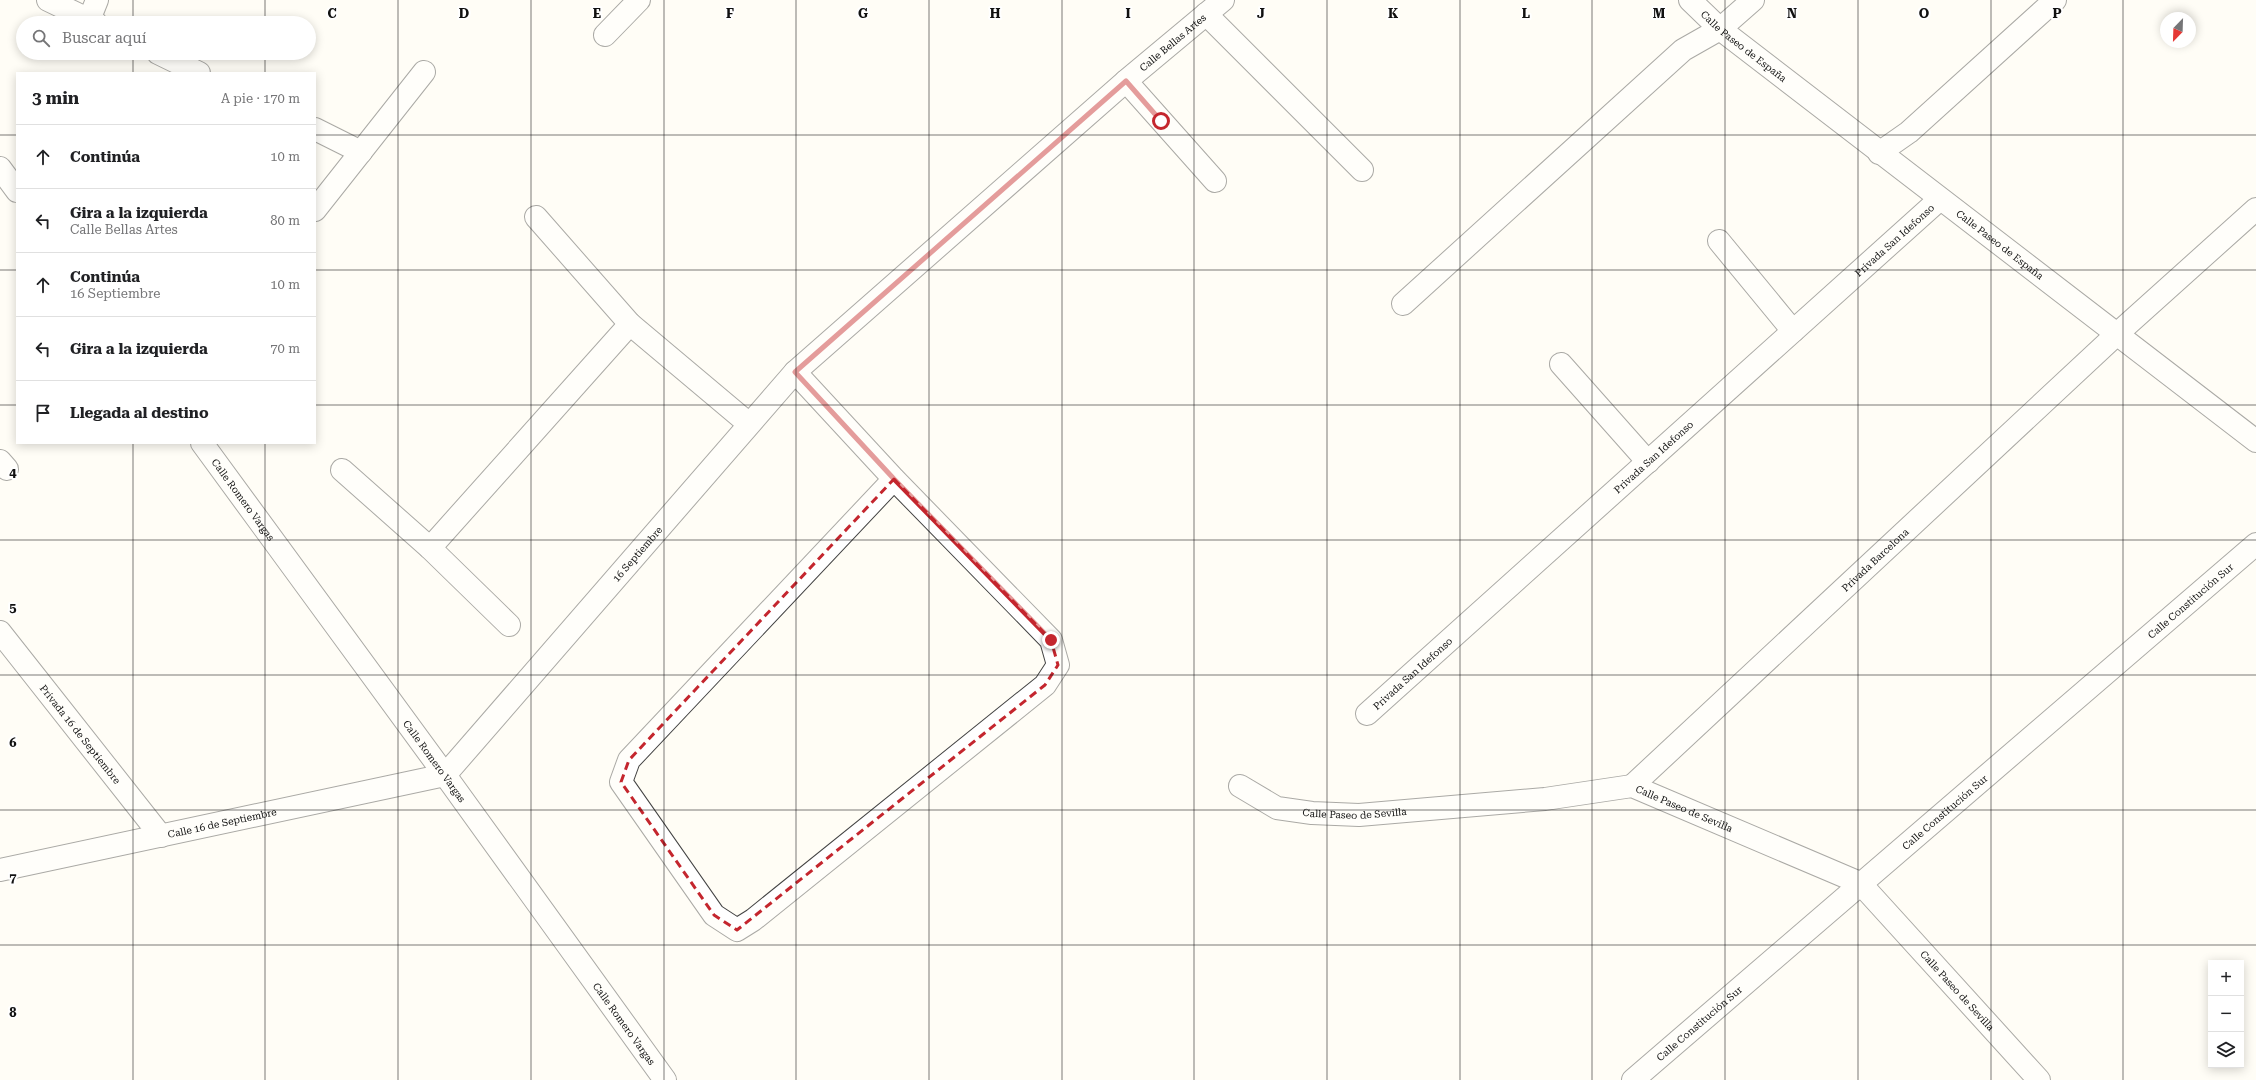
<!DOCTYPE html>
<html lang="es">
<head>
<meta charset="utf-8">
<style>
	:root { --surface:#fff; --page:#f2f2f2; --text:#202124; --muted:#757577; --line:#e0e0e0 }
	body { margin:0; font-family:"Roboto Serif",serif; background:var(--page); color:var(--text) }
	.controls { position:absolute; right:12px; bottom:12px; display:grid; overflow:hidden; border-radius:0px; box-shadow:0 2px 10px #0003 }
	.controls button { width:36px; height:36px; display:grid; place-items:center; padding:0; border:0; border-bottom:1px solid var(--line); background:var(--surface); color:var(--text); font:20px sans-serif }
	.compass { position:absolute; left:2160px; top:12px; width:36px; height:36px; border-radius:50%; background:var(--surface); box-shadow:0 2px 10px #0003; rotate:203deg }
	.stop { position:absolute; width:12px; height:12px; margin:-9px; border:3px solid #c4262e; border-radius:50%; background:#fff }
	.stop.end { background:#c4262e; border-color:#fff; box-shadow:0 1px 4px #0008 }
	.list { margin:0; padding:0; list-style:none }
	h2 { display:flex; justify-content:space-between; align-items:center; height:52px; margin:0; padding:0 16px; font-size:17px }
	h2 small { font-size:13px; font-weight:400; color:var(--muted) }
	.list li { display:grid; grid-template-columns:26px 1fr auto; gap:12px; align-items:center; box-sizing:border-box; height:64px; padding:0 16px; border-top:1px solid var(--line) }
	.list b { display:block; font-size:15px; white-space:nowrap }
	.list p { margin:0; font-size:13px; white-space:nowrap; color:var(--muted) }
	.list em { font-size:13px; font-style:normal; color:var(--muted) }
	.icon { flex:none; width:22px; height:22px; fill:none; stroke:currentColor; stroke-width:2; stroke-linecap:round; stroke-linejoin:round }
	.map { position:relative; flex:none; width:2256px; height:1080px; overflow:hidden }
	.search { position:absolute; background:var(--surface); box-shadow:0 2px 10px #0003; left:16px; top:16px; width:300px; height:44px; display:flex; align-items:center; gap:10px; box-sizing:border-box; padding:0 14px; border-radius:22px; color:var(--muted); font-size:15px }
	.panel { position:absolute; background:var(--surface); box-shadow:0 2px 10px #0003; left:16px; top:72px; width:300px; height:372px; border-radius:0px }
	.map>svg:first-child { display:block }
	.lines { fill:none; stroke-linecap:round; stroke-linejoin:round }
	.minor-casing { stroke:#444; stroke-width:24 }
	.minor { stroke:#fff; stroke-width:22 }
	.route { stroke:#c4262e; stroke-width:5 }
	.marked { fill:none; stroke:#c4262e; stroke-width:3; stroke-dasharray:8 5; stroke-linejoin:round }
	.grid { fill:none; stroke:#111; stroke-width:1; stroke-opacity:0.55 }
	.labels { text-anchor:middle; stroke-width:4; stroke-linejoin:round; paint-order:stroke }
	.street-label { font-size:10px; fill:#111; stroke:#fff }
	.grid-label { font-size:13px; text-anchor:middle; font-weight:bold; fill:#111; stroke:#fff; stroke-width:4; stroke-linejoin:round; paint-order:stroke }
</style>
</head>
<body>
<div class="map">
<svg width="2256" height="1080" viewBox="0 0 2256 1080">
	<rect width="100%" height="100%" fill="#fffdf5"/>
	<g class="lines">
		<defs>
			<g id="minor">
				<path d="M48 0 96 23"/>
				<path id="s1" d="M1690 0 1720 29 2256 441"/>
				<path d="M1206 14 1362 170"/>
				<path d="M89 20 97 0"/>
				<path d="M605 35 639 0"/>
				<path d="M158 53 199 73"/>
				<path d="M1126 81 1215 181"/>
				<path d="M315 129 361 152"/>
				<path d="M1879 153 1909 132 2055 0"/>
				<path d="M0 168 17 191"/>
				<path d="M315 210 424 72"/>
				<path d="M536 217 630 324 749 424"/>
				<path d="M1719 241 1793 331"/>
				<path d="M1403 304 1683 50 1720 29 1753 0"/>
				<path d="M1561 364 1648 462"/>
				<path d="M795 372 894 479 1051 640 1058 665 1045 685 753 920 737 930 714 915 621 782 629 760 894 479"/>
				<path id="s2" d="M202 443 445 775 665 1080"/>
				<path d="M0 461 7 469"/>
				<path d="M342 470 430 548 509 625"/>
				<path d="M430 548 630 324"/>
				<path id="s3" d="M0 632 161 836"/>
				<path id="s4" d="M1367 714 1940 199"/>
				<path id="s5" d="M445 775 795 372 1126 81 1223 0"/>
				<path id="s6" d="M1240 786 1277 808 1312 813 1359 815 1545 799 1632 786 1860 883 2039 1080"/>
				<path id="s7" d="M1632 786 2118 333 2256 209"/>
				<path id="s8" d="M0 870 445 775"/>
				<path id="s9" d="M1633 1080 2256 544"/>
			</g>
		</defs>
		<use href="#minor" class="minor-casing"/>
		<use href="#minor" class="minor"/>
	</g>
	<g class="lines">
		<path class="route" d="M1051 640 894 479 795 372 1126 81 1161 121"/>
	</g>
	<path d="M0 0H2256V1080H0ZM894 479 1051 640 1058 665 1045 685 737 930 714 915 621 782 629 760Z" fill="#fffdf5" fill-opacity=".55" fill-rule="evenodd"/>
	<path class="marked" d="M894 479 1051 640 1058 665 1045 685 737 930 714 915 621 782 629 760Z"/>
	<path class="grid" d="M133 0V23M265 0V23M398 0V1080M531 0V1080M664 0V1080M796 0V1080M929 0V1080M1062 0V1080M1194 0V1080M1327 0V1080M1460 0V1080M1592 0V1080M1725 0V1080M1858 0V1080M1991 0V1080M2123 0V1080M133 53V73M265 53V73M0 135H17M315 135H2256M0 270H17M315 270H2256M0 405H17M315 405H2256M133 443V1080M265 443V1080M0 540H2256M0 675H2256M0 810H2256M0 945H2256"/>
	<g class="labels">
		<g class="street-label">
			<text dy="4" stroke="none"><textPath href="#s5" startOffset="1035">Calle Bellas Artes</textPath></text>
			<text dy="4" stroke="none"><textPath href="#s1" startOffset="71">Calle Paseo de España</textPath></text>
			<text dy="4" stroke="none"><textPath href="#s4" startOffset="709">Privada San Idefonso</textPath></text>
			<text dy="4" stroke="none"><textPath href="#s1" startOffset="395">Calle Paseo de España</textPath></text>
			<text dy="4" stroke="none"><textPath href="#s4" startOffset="385">Privada San Idefonso</textPath></text>
			<text dy="4" stroke="none"><textPath href="#s2" startOffset="70">Calle Romero Vargas</textPath></text>
			<text dy="4" stroke="none"><textPath href="#s5" startOffset="293">16 Septiembre</textPath></text>
			<text dy="4" stroke="none"><textPath href="#s7" startOffset="332">Privada Barcelona</textPath></text>
			<text dy="4" stroke="none"><textPath href="#s9" startOffset="735">Calle Constitución Sur</textPath></text>
			<text dy="4" stroke="none"><textPath href="#s4" startOffset="61">Privada San Idefonso</textPath></text>
			<text dy="4" stroke="none"><textPath href="#s3" startOffset="130">Privada 16 de Septiembre</textPath></text>
			<text dy="4" stroke="none"><textPath href="#s2" startOffset="394">Calle Romero Vargas</textPath></text>
			<text dy="4" stroke="none"><textPath href="#s6" startOffset="457">Calle Paseo de Sevilla</textPath></text>
			<text dy="4" stroke="none"><textPath href="#s6" startOffset="121">Calle Paseo de Sevilla</textPath></text>
			<text dy="4" stroke="none"><textPath href="#s9" startOffset="411">Calle Constitución Sur</textPath></text>
			<text dy="4" stroke="none"><textPath href="#s8" startOffset="227">Calle 16 de Septiembre</textPath></text>
			<text dy="4" stroke="none"><textPath href="#s6" startOffset="793">Calle Paseo de Sevilla</textPath></text>
			<text dy="4" stroke="none"><textPath href="#s2" startOffset="718">Calle Romero Vargas</textPath></text>
			<text dy="4" stroke="none"><textPath href="#s9" startOffset="87">Calle Constitución Sur</textPath></text>
		</g>
	</g>
	<g class="grid-label">
		<text x="332" y="18">C</text>
		<text x="464" y="18">D</text>
		<text x="597" y="18">E</text>
		<text x="730" y="18">F</text>
		<text x="863" y="18">G</text>
		<text x="995" y="18">H</text>
		<text x="1128" y="18">I</text>
		<text x="1261" y="18">J</text>
		<text x="1393" y="18">K</text>
		<text x="1526" y="18">L</text>
		<text x="1659" y="18">M</text>
		<text x="1792" y="18">N</text>
		<text x="1924" y="18">O</text>
		<text x="2057" y="18">P</text>
		<text x="13" y="477">4</text>
		<text x="13" y="612">5</text>
		<text x="13" y="747">6</text>
		<text x="13" y="882">7</text>
		<text x="13" y="1017">8</text>
	</g>
</svg>
<div class="controls">
<button>+</button>
<button>−</button>
<button><svg class="icon" aria-label="layers" viewBox="0 0 24 24"><path d="M12 4l9 5-9 5-9-5zM3 14l9 5 9-5"/></svg></button>
</div>
<svg class="compass" viewBox="-18 -18 36 36"><path d="M0-13l5 13h-10z" fill="#e53935"/><path d="M0 13l5-13h-10z" fill="#757577"/></svg>
<div class="stop" style="left:1161px;top:121px"></div>
<div class="stop end" style="left:1051px;top:640px"></div>
<div class="search"><svg class="icon" aria-label="search" viewBox="0 0 24 24"><circle cx="10" cy="10" r="6"/><path d="M15 15l6 6"/></svg>Buscar aquí</div>
<section class="panel">
<h2>3 min<small>A pie · 170 m</small></h2>
<ul class="list">
<li><svg class="icon" aria-label="ahead" viewBox="0 0 24 24"><path d="M12 20V5M6 11l6-6 6 6"/></svg><div><b>Continúa</b></div><em>10 m</em></li>
<li><svg class="icon" aria-label="left" viewBox="0 0 24 24"><path d="M17 20v-9H6M10 6l-5 5 5 5"/></svg><div><b>Gira a la izquierda</b><p>Calle Bellas Artes</p></div><em>80 m</em></li>
<li><svg class="icon" aria-label="ahead" viewBox="0 0 24 24"><path d="M12 20V5M6 11l6-6 6 6"/></svg><div><b>Continúa</b><p>16 Septiembre</p></div><em>10 m</em></li>
<li><svg class="icon" aria-label="left" viewBox="0 0 24 24"><path d="M17 20v-9H6M10 6l-5 5 5 5"/></svg><div><b>Gira a la izquierda</b></div><em>70 m</em></li>
<li><svg class="icon" aria-label="arrive" viewBox="0 0 24 24"><path d="M6 21V4h12l-3 4 3 4H6"/></svg><div><b>Llegada al destino</b></div></li>
</ul>
</section>
</div>
</body>
</html>
